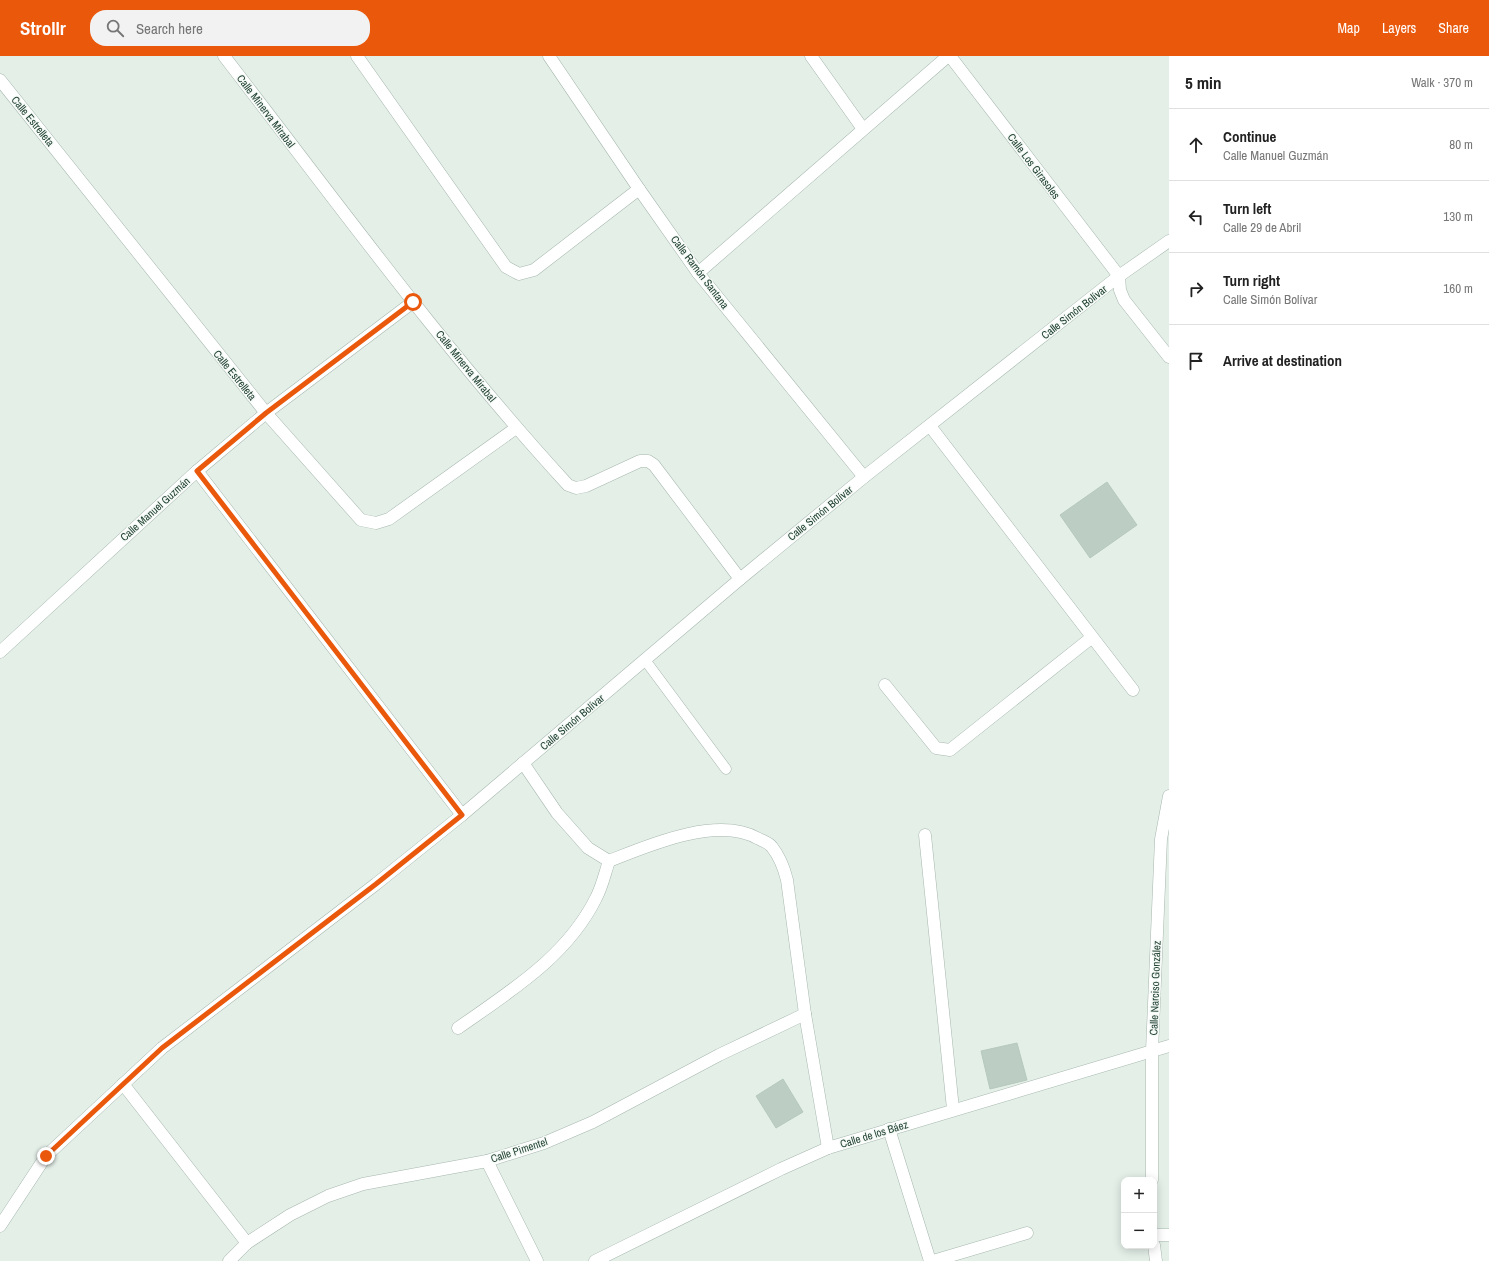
<!DOCTYPE html>
<html lang="en">
<head>
<meta charset="utf-8">
<style>
	:root { --surface:#fff; --page:#f2f2f2; --text:#222; --muted:#767676; --line:#e0e0e0; --accent:#ea580c }
	body { margin:0; font-family:"Archivo Narrow",sans-serif; background:var(--page); color:var(--text) }
	.controls { position:absolute; right:12px; bottom:12px; display:grid; overflow:hidden; border-radius:8px; box-shadow:0 2px 10px #0003 }
	.controls button { width:36px; height:36px; display:grid; place-items:center; padding:0; border:0; border-bottom:1px solid var(--line); background:var(--surface); color:var(--text); font:20px sans-serif }
	.stop { position:absolute; width:12px; height:12px; margin:-9px; border:3px solid #ea580c; border-radius:50%; background:#fff }
	.stop.end { background:#ea580c; border-color:#fff; box-shadow:0 1px 4px #0008 }
	.list { margin:0; padding:0; list-style:none }
	h2 { display:flex; justify-content:space-between; align-items:center; height:52px; margin:0; padding:0 16px; font-size:17px }
	h2 small { font-size:13px; font-weight:400; color:var(--muted) }
	.list li { display:grid; grid-template-columns:26px 1fr auto; gap:12px; align-items:center; box-sizing:border-box; height:72px; padding:0 16px; border-top:1px solid var(--line) }
	.list b { display:block; font-size:15px; white-space:nowrap }
	.list p { margin:0; font-size:13px; white-space:nowrap; color:var(--muted) }
	.list em { font-size:13px; font-style:normal; color:var(--muted) }
	.icon { flex:none; width:22px; height:22px; fill:none; stroke:currentColor; stroke-width:2; stroke-linecap:round; stroke-linejoin:round }
	.map { position:relative; flex:none; width:1169px; height:1205px; overflow:hidden }
	header { display:flex; align-items:center; gap:24px; box-sizing:border-box; height:56px; padding:0 20px; background:var(--accent); color:#fff }
	header strong { font-size:19px }
	nav { display:flex; gap:22px; margin-inline-start:auto; font-size:14px }
	.search { width:280px; height:36px; background:var(--page); display:flex; align-items:center; gap:10px; box-sizing:border-box; padding:0 14px; border-radius:16px; color:var(--muted); font-size:15px }
	main { display:flex }
	aside { flex:1; background:var(--surface) }
	.map>svg:first-child { display:block }
	.building { fill:#bccdc3; stroke:#b6c9bd }
	.lines { fill:none; stroke-linecap:round; stroke-linejoin:round }
	.service-casing { stroke:#a6b8ae; stroke-width:11 }
	.minor-casing { stroke:#a6b8ae; stroke-width:13 }
	.tertiary-casing { stroke:#a6b8ae; stroke-width:13 }
	.service { stroke:#fff; stroke-width:10 }
	.minor { stroke:#fff; stroke-width:12 }
	.tertiary { stroke:#fff; stroke-width:12 }
	.route { stroke:#ea580c; stroke-width:5 }
	.labels { text-anchor:middle; stroke-width:3; stroke-linejoin:round; paint-order:stroke }
	.street-label { font-size:11px; fill:#224233; stroke:#f5faf7 }
</style>
</head>
<body>
<header>
<strong>Strollr</strong>
<div class="search"><svg class="icon" aria-label="search" viewBox="0 0 24 24"><circle cx="10" cy="10" r="6"/><path d="M15 15l6 6"/></svg>Search here</div>
<nav><a>Map</a><a>Layers</a><a>Share</a></nav>
</header>
<main>
<div class="map">
<svg width="1169" height="1205" viewBox="0 0 1169 1205">
	<rect width="100%" height="100%" fill="#e4efe8"/>
	<g class="building">
		<path d="M1107 426 1137 469 1090 502 1060 459Z"/>
		<path d="M1017 987 1027 1024 990 1033 981 995Z"/>
		<path d="M783 1023 803 1056 776 1072 756 1040Z"/>
	</g>
	<g class="lines">
		<defs>
			<path id="service" d="M645 604 726 713"/>
			<g id="minor">
				<path d="M224 0C336 145 444 294 568 429L576 432 586 430 640 405H648L654 409 740 523"/>
				<path d="M357 0 506 211 519 218 534 214 639 133"/>
				<path d="M549 0 639 133 698 217 864 421"/>
				<path d="M811 0 863 73"/>
				<path d="M950 0 1119 220 1120 234 1124 244 1169 301"/>
				<path d="M0 24 266 357 361 464 376 467 389 463 516 372"/>
				<path d="M698 217 948 0"/>
				<path d="M930 370 1133 634"/>
				<path d="M197 415 462 759"/>
				<path d="M0 596 197 415 266 357 413 246"/>
				<path d="M885 629 936 692 950 694 1091 582"/>
				<path d="M523 707 557 757 588 792 609 805C649 789 718 759 759 783 763 785 769 787 772 791 780 801 784 812 787 824L805 958 828 1092"/>
				<path d="M925 779 953 1053"/>
				<path d="M458 972C509 936 567 901 596 842 602 831 605 817 609 805"/>
				<path d="M123 1028 247 1187"/>
				<path d="M889 1073 930 1205"/>
				<path d="M487 1105 537 1205"/>
				<path d="M1152 1124V995L1161 783 1169 740"/>
				<path d="M1154 1179H1169"/>
				<path d="M1154 1189 1156 1205"/>
				<path d="M229 1205 247 1187 290 1159 328 1140 363 1128 487 1105 544 1087 593 1066 719 999 805 958"/>
				<path d="M595 1205 781 1113 828 1092 1169 990"/>
				<path d="M933 1205 1027 1177"/>
			</g>
			<path id="tertiary" d="M0 1170 46 1100 162 992 376 828 462 759 740 523 864 421 1119 220 1169 185"/>
		</defs>
		<use href="#service" class="service-casing"/>
		<use href="#minor" class="minor-casing"/>
		<use href="#tertiary" class="tertiary-casing"/>
		<use href="#service" class="service"/>
		<use href="#minor" class="minor"/>
		<use href="#tertiary" class="tertiary"/>
	</g>
	<g class="lines">
		<path class="route" d="M46 1100 162 992 376 828 462 759 197 415 266 357 413 246"/>
	</g>
	<g class="labels">
		<g class="street-label">
			<text transform="translate(266 55) rotate(53)" y="4">Calle Minerva Mirabal</text>
			<text transform="translate(33 65) rotate(51)" y="4">Calle Estrelleta</text>
			<text transform="translate(1034 110) rotate(53)" y="4">Calle Los Girasoles</text>
			<text transform="translate(700 216) rotate(53)" y="4">Calle Ramón Santana</text>
			<text transform="translate(1074 256) rotate(-38)" y="4">Calle Simón Bolívar</text>
			<text transform="translate(466 310) rotate(51)" y="4">Calle Minerva Mirabal</text>
			<text transform="translate(235 319) rotate(51)" y="4">Calle Estrelleta</text>
			<text transform="translate(155 453) rotate(-42)" y="4">Calle Manuel Guzmán</text>
			<text transform="translate(820 457) rotate(-39)" y="4">Calle Simón Bolívar</text>
			<text transform="translate(572 666) rotate(-40)" y="4">Calle Simón Bolívar</text>
			<text transform="translate(1155 932) rotate(-88)" y="4">Calle Narciso González</text>
			<text transform="translate(874 1078) rotate(-17)" y="4">Calle de los Báez</text>
			<text transform="translate(519 1094) rotate(-18)" y="4">Calle Pimentel</text>
		</g>
	</g>
</svg>
<div class="controls">
<button>+</button>
<button>−</button>
</div>
<div class="stop" style="left:413px;top:246px"></div>
<div class="stop end" style="left:46px;top:1100px"></div>
</div>
<aside>
<h2>5 min<small>Walk · 370 m</small></h2>
<ul class="list">
<li><svg class="icon" aria-label="ahead" viewBox="0 0 24 24"><path d="M12 20V5M6 11l6-6 6 6"/></svg><div><b>Continue</b><p>Calle Manuel Guzmán</p></div><em>80 m</em></li>
<li><svg class="icon" aria-label="left" viewBox="0 0 24 24"><path d="M17 20v-9H6M10 6l-5 5 5 5"/></svg><div><b>Turn left</b><p>Calle 29 de Abril</p></div><em>130 m</em></li>
<li><svg class="icon" aria-label="right" viewBox="0 0 24 24"><path d="M7 20v-9h11M14 6l5 5-5 5"/></svg><div><b>Turn right</b><p>Calle Simón Bolívar</p></div><em>160 m</em></li>
<li><svg class="icon" aria-label="arrive" viewBox="0 0 24 24"><path d="M6 21V4h12l-3 4 3 4H6"/></svg><div><b>Arrive at destination</b></div></li>
</ul>
</aside>
</main>
</body>
</html>
